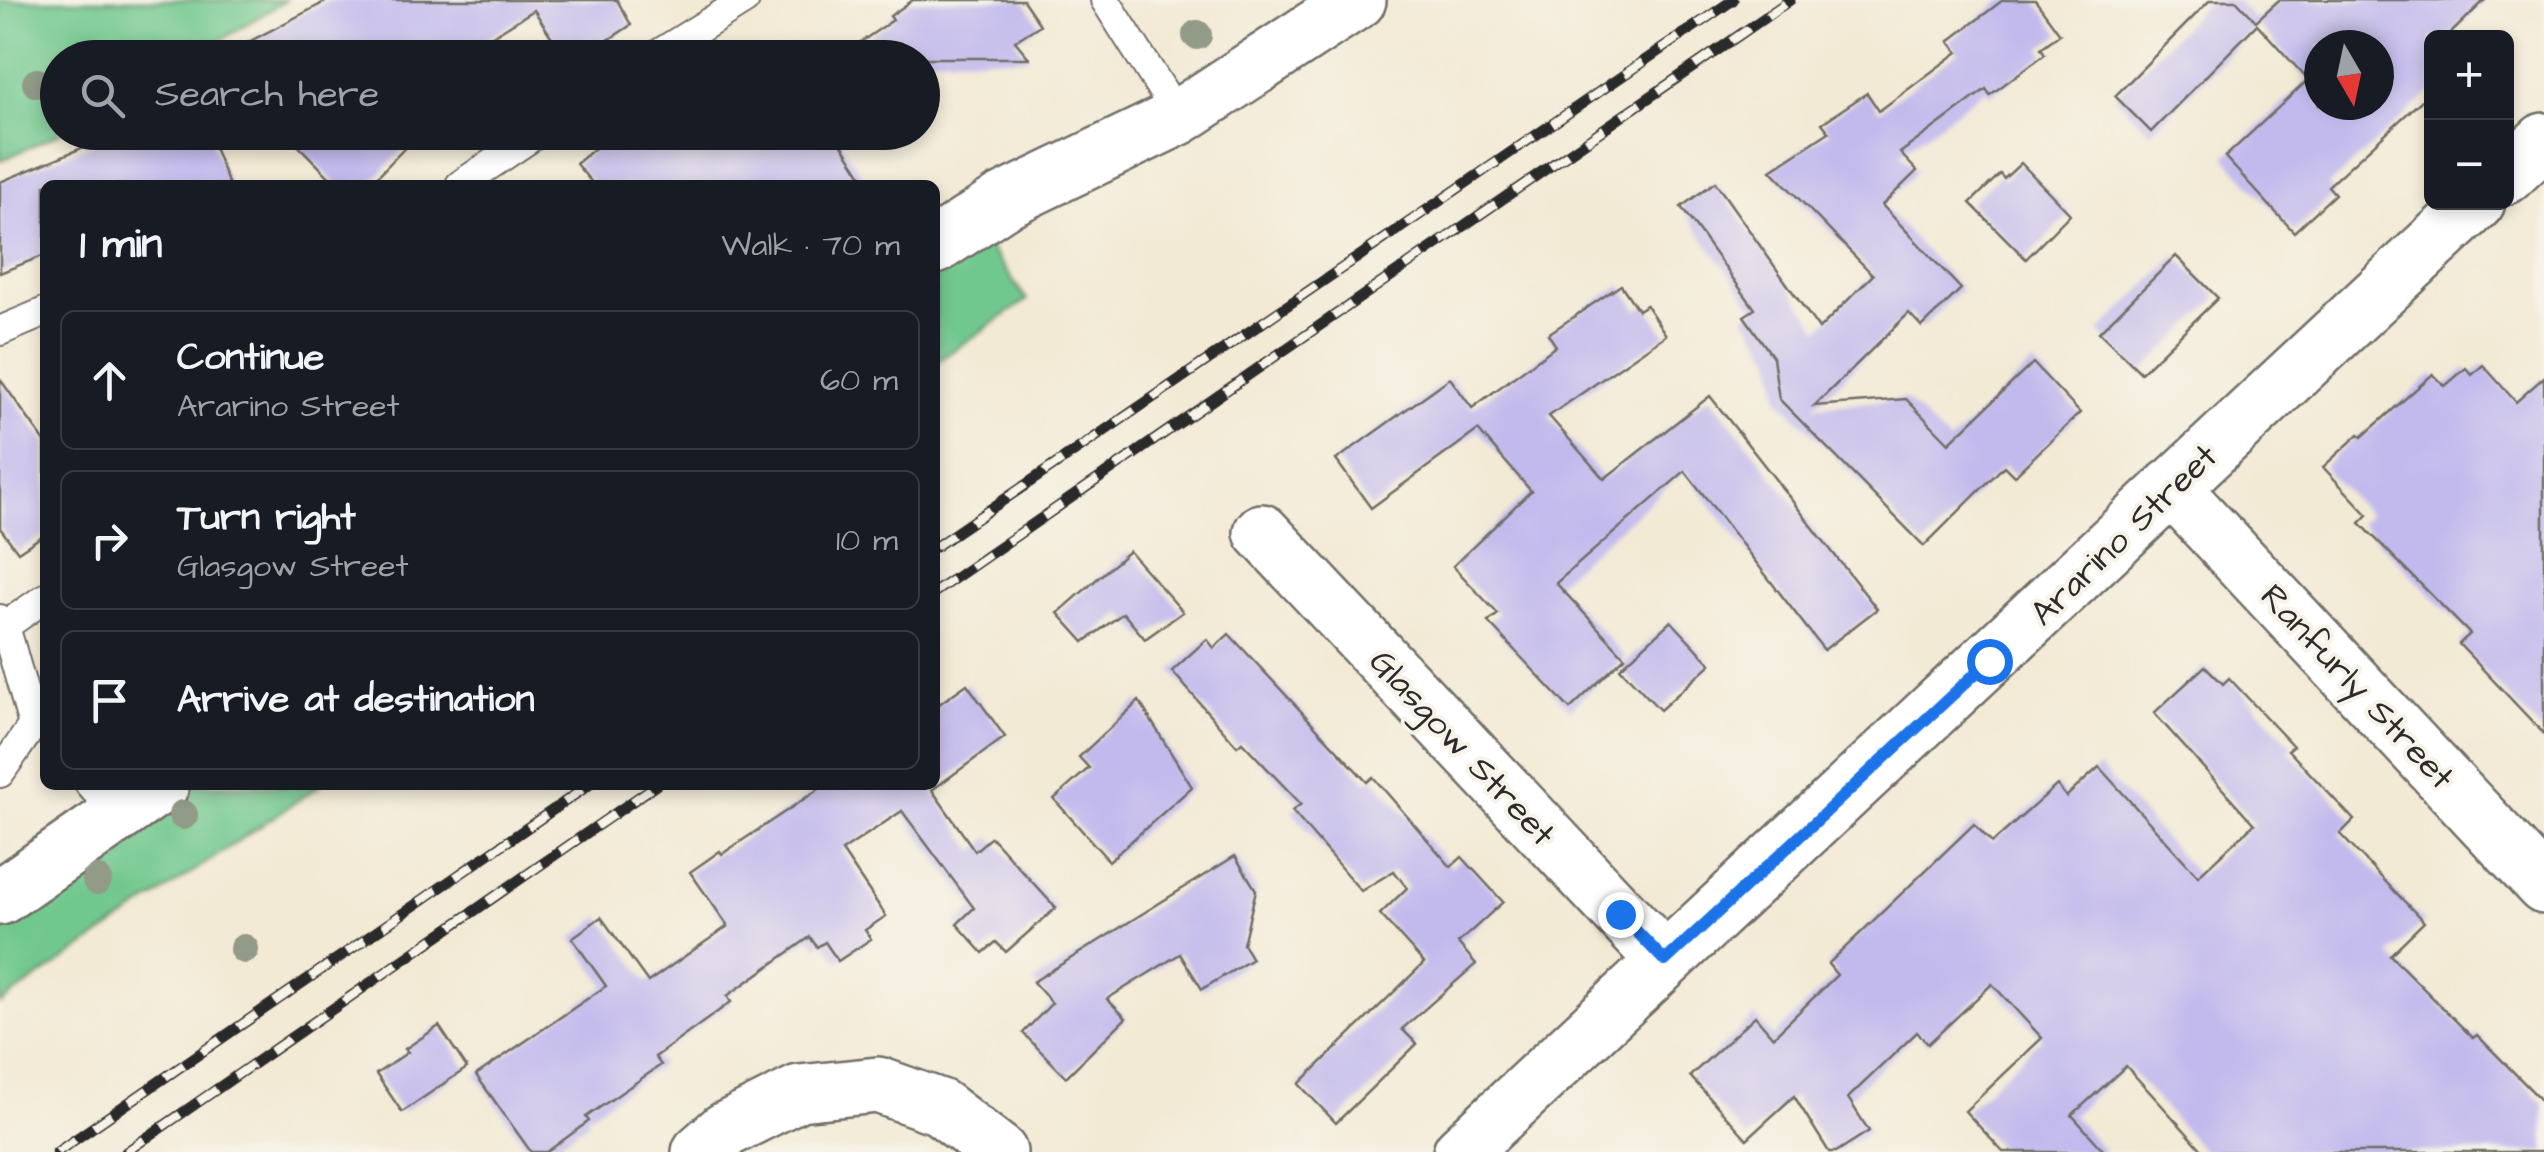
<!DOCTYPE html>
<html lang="en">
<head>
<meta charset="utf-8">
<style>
	:root { --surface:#171b24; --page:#242831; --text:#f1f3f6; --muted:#9ea1a6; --line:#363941 }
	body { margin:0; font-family:"Architects Daughter",sans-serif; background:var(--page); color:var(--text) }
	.controls { position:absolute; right:30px; top:30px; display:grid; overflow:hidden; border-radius:15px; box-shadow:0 5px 15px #0003 }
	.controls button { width:90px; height:90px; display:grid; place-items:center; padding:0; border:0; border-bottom:2px solid var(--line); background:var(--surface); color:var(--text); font:50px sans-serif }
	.compass { position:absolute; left:2304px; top:30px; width:90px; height:90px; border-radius:50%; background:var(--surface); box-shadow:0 5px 15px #0003; rotate:171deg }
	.stop { position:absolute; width:30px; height:30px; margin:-22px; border:8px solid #1a73e8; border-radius:50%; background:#fff }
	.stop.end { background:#1a73e8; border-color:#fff; box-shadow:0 2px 10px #0008 }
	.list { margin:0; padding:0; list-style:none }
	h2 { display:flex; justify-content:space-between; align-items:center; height:130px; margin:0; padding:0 40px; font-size:42px }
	h2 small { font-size:32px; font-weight:400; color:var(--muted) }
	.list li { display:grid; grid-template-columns:65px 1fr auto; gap:30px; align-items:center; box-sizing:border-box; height:140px; margin:0 20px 20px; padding:0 20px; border:2px solid var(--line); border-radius:15px }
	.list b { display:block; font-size:38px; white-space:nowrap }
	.list p { margin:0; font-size:32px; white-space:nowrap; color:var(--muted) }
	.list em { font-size:32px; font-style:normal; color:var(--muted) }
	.icon { flex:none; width:55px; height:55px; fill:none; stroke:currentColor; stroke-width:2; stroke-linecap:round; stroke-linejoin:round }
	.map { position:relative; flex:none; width:2544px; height:1152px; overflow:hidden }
	.search { position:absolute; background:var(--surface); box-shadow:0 5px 15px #0003; left:40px; top:40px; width:900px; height:110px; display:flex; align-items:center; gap:25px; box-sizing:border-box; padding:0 35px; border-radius:55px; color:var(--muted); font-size:38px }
	.panel { position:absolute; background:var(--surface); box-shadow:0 5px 15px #0003; left:40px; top:180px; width:900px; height:610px; border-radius:15px }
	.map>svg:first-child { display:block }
	.green { fill:#71c88e; stroke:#4e7a5c; stroke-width:2.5 }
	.building { fill:#c2baed; fill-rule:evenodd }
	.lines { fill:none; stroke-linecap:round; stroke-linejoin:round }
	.service-casing { stroke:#716e66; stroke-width:32 }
	.minor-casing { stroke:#716e66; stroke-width:60 }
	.tertiary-casing { stroke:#716e66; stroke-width:60 }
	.service { stroke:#fff; stroke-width:28 }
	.minor { stroke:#fff; stroke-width:55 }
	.tertiary { stroke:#fff; stroke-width:55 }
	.rail-casing { stroke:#2b2b2b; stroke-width:11 }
	.rail { stroke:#f7f3e8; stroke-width:8; stroke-dasharray:22; stroke-linecap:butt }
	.tree { fill:#919b88 }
	.route { stroke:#1a73e8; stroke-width:12 }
	.labels { text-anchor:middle; stroke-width:8; stroke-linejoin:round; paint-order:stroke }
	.street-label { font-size:35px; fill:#2b2b2b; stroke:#f7f3e8 }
</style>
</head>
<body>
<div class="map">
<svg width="2544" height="1152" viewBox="0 0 2544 1152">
	<rect width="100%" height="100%" fill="#f7f3e8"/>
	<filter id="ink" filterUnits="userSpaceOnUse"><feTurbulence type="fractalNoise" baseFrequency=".01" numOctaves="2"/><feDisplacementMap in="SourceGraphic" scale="20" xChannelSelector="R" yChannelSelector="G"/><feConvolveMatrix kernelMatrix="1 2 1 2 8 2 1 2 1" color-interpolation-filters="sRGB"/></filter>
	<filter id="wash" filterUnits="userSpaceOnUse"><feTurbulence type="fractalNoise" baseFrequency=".0048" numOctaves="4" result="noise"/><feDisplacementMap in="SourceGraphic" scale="40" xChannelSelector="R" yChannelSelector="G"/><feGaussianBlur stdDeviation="2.25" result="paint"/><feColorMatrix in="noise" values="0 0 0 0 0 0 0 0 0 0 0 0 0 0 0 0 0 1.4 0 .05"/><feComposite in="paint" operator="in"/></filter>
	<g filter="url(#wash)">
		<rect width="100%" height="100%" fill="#f3ead5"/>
		<g class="green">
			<path d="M0 0H286L193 57 58 58 60 133 0 161Z"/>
			<path d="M985 242 1027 300 935 363V276Z"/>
			<path d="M187 785H320L0 1004V912Z"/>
		</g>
		<g id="blocks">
			<g class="building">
				<path d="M329 0H617L631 25 581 58H565L534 10 457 58H218Z"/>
				<path d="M913 0H1023L1040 25 1015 41 1029 58H837L893 20 890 16Z"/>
				<path d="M2003 0H2035L2060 34 2041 48 2045 54 1990 95 1986 89 1900 153 1917 171 1882 205 1961 289 1922 327 1909 313 1814 406 1906 399 1949 443 2033 363 2080 413 2014 476 2004 466 1924 546 1779 399 1773 357 1744 316 1755 309 1681 207 1715 182 1819 329 1873 275 1771 170 1829 132 1822 123 1867 93 1879 111 1958 52 1949 41Z"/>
				<path d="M2210 0H2236L2256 21 2279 0H2485L2446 38H2432V91L2328 186 2335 194 2294 232 2225 157 2308 80 2257 24 2151 132 2115 96ZM2319 45H2379V105H2319Z"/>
				<path d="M120 132H208L229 185H45V255L0 273V182Z"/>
				<path d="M285 132H420L369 185H337Z"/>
				<path d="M614 132H834L868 185H594L576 164Z"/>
				<path d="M2021 163 2070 214 2026 259 1970 203 2000 174 2004 179Z"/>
				<path d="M2176 256 2218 298 2141 373 2099 332Z"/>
				<path d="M1621 285 1638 310 1646 305 1666 335 1549 416 1604 479 1710 396 1877 609 1824 650 1685 471 1556 583 1625 657 1570 709 1488 622 1498 614 1453 566 1531 491 1478 430 1371 508 1336 460 1450 378 1472 408 1556 346 1548 334Z"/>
				<path d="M2483 365 2516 402 2544 377V734L2459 644 2470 634 2360 523 2368 515 2323 467 2359 434 2362 437 2433 374 2445 386 2466 368 2472 375Z"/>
				<path d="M0 379 45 442V534L18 552 0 528Z"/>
				<path d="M1129 551 1183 612 1145 639 1123 613 1084 642 1058 613Z"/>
				<path d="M1671 621 1711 664 1660 710 1620 668Z"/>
				<path d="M1229 634 1367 782 1373 777 1451 867 1462 857 1503 902 1458 943 1476 964 1402 1029 1417 1044 1336 1123 1299 1084 1424 963 1380 914 1407 888 1394 871 1361 891 1292 811 1301 804 1242 742 1237 746 1172 671 1207 639 1214 648Z"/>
				<path d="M2205 666 2223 684 2229 678 2293 746 2288 750 2354 820 2340 834 2424 922 2390 955 2473 1038 2477 1035 2544 1103V1152H2204L2126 1066 2072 1115 2105 1152H2003L1965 1111 2042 1038 1992 984 1928 1044 1917 1032 1848 1098 1869 1131 1836 1152H1829L1794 1096 1747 1139 1690 1076 1755 1016 1773 1037 1837 975 1828 964 1974 824 1992 843 2057 785 2066 797 2099 767 2198 876 2254 824 2154 713Z"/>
				<path d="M967 684 1005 737 932 790 975 851 991 837 1056 908 1006 952 996 942 983 953 957 924 974 908 902 811 842 851 886 916 865 930 871 939 838 961 825 942 817 947 810 937 727 996 731 1002 655 1057 661 1065 586 1117 589 1121 547 1152H531L476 1075 606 986 572 938 601 917 648 982 728 926 690 872 720 851 722 854 825 785H935V707Z"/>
				<path d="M1139 701 1192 787 1109 861 1054 799 1089 768 1079 757Z"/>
				<path d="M1235 856 1256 890 1243 944 1252 959 1202 989 1180 954 1107 999 1126 1018 1066 1077 1023 1033 1052 1003 1033 982Z"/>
				<path d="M439 1026 467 1068 402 1112 376 1074 408 1052 405 1049Z"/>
			</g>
		</g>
	</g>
	<g filter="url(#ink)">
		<use href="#blocks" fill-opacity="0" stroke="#716e66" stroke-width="2.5"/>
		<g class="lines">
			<defs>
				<g id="service">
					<path d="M1105 0 1179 117"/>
					<path d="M652 58 745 0"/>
					<path d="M460 185 539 132"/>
					<path d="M0 331 45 312"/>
					<path d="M0 619 5 626 33 725 0 773"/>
					<path d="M5 626 45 598"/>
					<path d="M90 785 118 815"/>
				</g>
				<g id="minor">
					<path d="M935 246 1002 202 1179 117 1358 0"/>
					<path d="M2171 487 2544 886"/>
					<path d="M1262 532 1665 961"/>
					<path d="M0 897 161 785"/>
					<path d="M700 1152 725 1130 799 1093 878 1085 940 1107 999 1152"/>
				</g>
				<g id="tertiary">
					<path d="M2506 176 2544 141"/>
					<path d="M1461 1152 2477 202"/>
				</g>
			</defs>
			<use href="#service" class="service-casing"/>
			<use href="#minor" class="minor-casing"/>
			<use href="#tertiary" class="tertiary-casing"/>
			<use href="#service" class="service"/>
			<use href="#minor" class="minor"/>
			<use href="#tertiary" class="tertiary"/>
			<defs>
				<g id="rail">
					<path d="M935 547 1733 0"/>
					<path d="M935 592 1790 0"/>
					<path d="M57 1152 589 785"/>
					<path d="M126 1152 656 785"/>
				</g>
			</defs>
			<use href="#rail" class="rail-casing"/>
			<use href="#rail" class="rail"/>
		</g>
		<g class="tree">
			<circle cx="1197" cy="35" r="15"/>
			<circle cx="37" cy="83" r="15"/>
			<circle cx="183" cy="815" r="15"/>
			<circle cx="97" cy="880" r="15"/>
			<circle cx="244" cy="949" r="15"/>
		</g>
	</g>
	<g class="lines" filter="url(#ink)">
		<path class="route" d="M1620 914 1665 961 1989 661"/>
	</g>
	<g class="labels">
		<g class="street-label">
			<text transform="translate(2123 534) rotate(-44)" y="12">Ararino Street</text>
			<text transform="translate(2358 686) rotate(47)" y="12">Ranfurly Street</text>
			<text transform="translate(1463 747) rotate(47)" y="12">Glasgow Street</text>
		</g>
	</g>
</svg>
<div class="controls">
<button>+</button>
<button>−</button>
</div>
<svg class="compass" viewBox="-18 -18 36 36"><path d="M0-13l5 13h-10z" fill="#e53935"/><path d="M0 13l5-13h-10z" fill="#9ea1a6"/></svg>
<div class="stop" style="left:1989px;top:661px"></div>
<div class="stop end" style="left:1620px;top:914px"></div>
<div class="search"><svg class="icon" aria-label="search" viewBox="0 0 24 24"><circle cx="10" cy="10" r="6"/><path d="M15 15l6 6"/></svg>Search here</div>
<section class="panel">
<h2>1 min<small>Walk · 70 m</small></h2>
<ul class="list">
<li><svg class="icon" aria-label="ahead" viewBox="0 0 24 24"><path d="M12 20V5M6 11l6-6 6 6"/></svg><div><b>Continue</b><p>Ararino Street</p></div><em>60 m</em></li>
<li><svg class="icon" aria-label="right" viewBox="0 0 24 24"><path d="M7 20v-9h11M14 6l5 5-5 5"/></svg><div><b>Turn right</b><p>Glasgow Street</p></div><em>10 m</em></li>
<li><svg class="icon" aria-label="arrive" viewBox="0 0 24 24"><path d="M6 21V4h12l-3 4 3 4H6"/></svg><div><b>Arrive at destination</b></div></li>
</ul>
</section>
</div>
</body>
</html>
